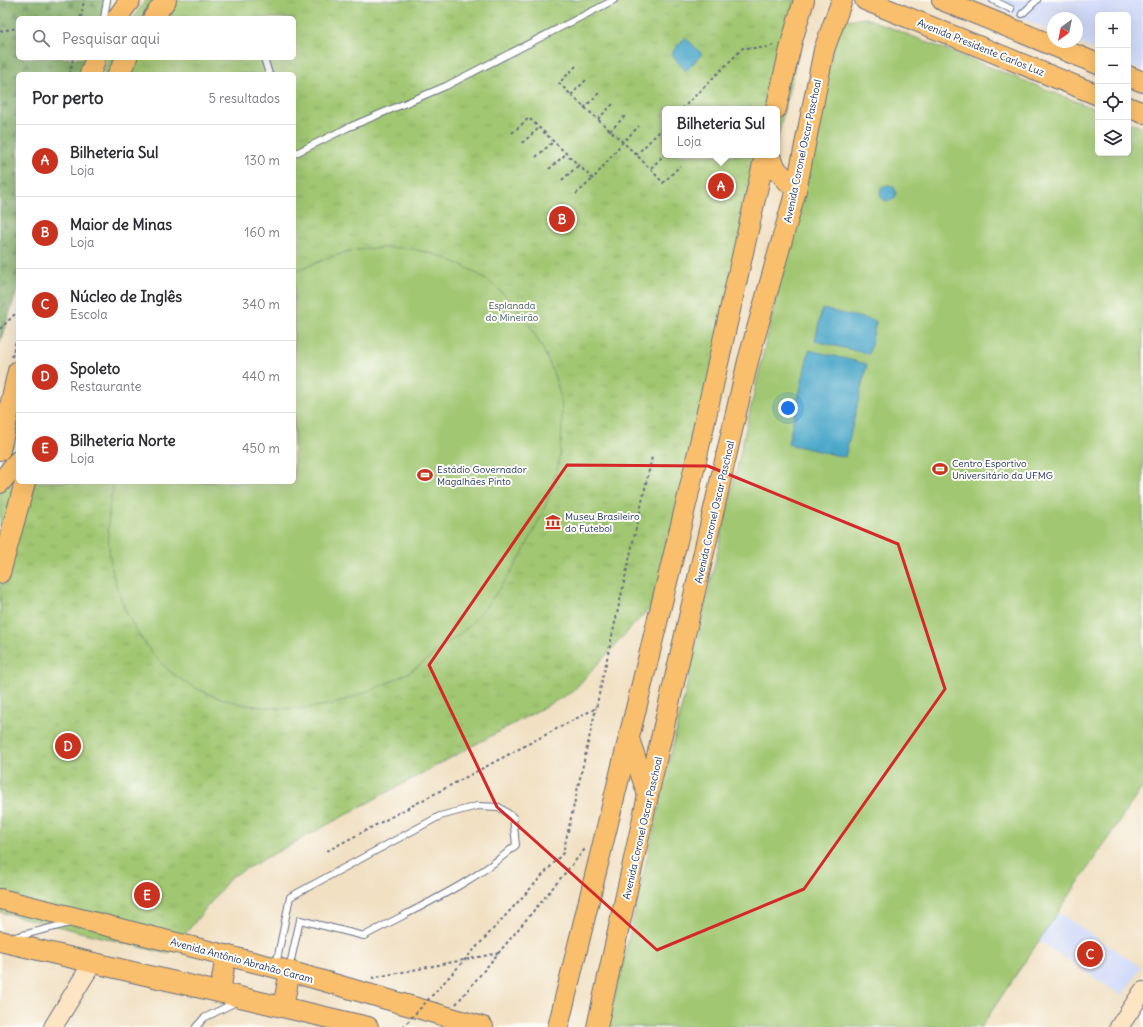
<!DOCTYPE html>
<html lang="pt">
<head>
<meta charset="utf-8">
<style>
	:root { --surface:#fff; --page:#f2f2f3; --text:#2b2b33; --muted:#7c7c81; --line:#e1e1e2; --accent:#c8321e }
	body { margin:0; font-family:Delius,sans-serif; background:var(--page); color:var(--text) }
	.controls { position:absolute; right:12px; top:12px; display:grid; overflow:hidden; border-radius:6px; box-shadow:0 4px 16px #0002 }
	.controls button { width:36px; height:36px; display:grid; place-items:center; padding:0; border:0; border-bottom:1px solid var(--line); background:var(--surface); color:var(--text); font:20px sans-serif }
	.compass { position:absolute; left:1047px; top:12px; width:36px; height:36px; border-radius:50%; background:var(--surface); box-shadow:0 4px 16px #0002; rotate:213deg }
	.you { position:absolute; left:788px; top:408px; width:14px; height:14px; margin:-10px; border:3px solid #fff; border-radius:50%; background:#1a73e8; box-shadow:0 0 0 6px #1a73e833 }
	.badge { display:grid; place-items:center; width:26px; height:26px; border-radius:50%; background:var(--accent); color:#fff; font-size:13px; font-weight:700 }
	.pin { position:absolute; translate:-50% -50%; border:2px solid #fff; box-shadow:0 1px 4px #0006 }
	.popup { position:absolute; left:662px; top:106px; width:118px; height:52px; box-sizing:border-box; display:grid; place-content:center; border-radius:6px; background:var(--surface); filter:drop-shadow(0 1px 3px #0005); font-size:13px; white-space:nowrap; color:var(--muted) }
	.popup b { font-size:15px; color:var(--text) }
	.popup::after { content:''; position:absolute; left:50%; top:100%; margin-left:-8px; border:8px solid transparent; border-top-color:var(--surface) }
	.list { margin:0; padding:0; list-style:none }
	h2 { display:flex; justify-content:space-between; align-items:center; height:52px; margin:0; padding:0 16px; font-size:17px }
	h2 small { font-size:13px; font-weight:400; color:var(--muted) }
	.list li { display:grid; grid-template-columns:26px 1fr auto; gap:12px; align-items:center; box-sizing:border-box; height:72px; padding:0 16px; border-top:1px solid var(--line) }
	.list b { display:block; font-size:15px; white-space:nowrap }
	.list p { margin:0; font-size:13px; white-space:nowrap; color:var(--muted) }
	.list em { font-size:13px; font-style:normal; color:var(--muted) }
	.icon { flex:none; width:22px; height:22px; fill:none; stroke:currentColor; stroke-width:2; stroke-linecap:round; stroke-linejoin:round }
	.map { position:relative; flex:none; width:1143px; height:1027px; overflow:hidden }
	.search { position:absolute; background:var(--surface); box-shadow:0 4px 16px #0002; left:16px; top:16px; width:280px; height:44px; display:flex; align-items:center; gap:10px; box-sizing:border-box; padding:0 14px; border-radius:6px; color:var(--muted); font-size:15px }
	.panel { position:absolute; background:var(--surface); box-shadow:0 4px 16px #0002; left:16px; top:72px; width:280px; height:412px; border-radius:6px }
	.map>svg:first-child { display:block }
	.built { fill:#d0daf9 }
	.forest { fill:url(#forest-firs); stroke:#4e6e61 }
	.park { fill:url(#park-tufts); stroke:#5e7b68 }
	.garden { fill:#a1c772; stroke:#5e7b68 }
	.water { fill:#4ba7c9; stroke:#336b94 }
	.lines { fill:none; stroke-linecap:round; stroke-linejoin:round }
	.lane-casing { stroke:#666d81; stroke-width:8 }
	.secondary-casing { stroke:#666d81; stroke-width:20 }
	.primary-casing { stroke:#666d81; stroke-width:22 }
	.path { stroke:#666d81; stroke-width:2; stroke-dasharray:3 3; stroke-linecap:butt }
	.lane { stroke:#fff; stroke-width:6 }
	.secondary { stroke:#fde5c4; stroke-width:18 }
	.primary { stroke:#f9bf6c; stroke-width:20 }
	.path-bridge { stroke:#666d81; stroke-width:2; stroke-dasharray:3 3; stroke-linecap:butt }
	.marked { fill:none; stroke:#d62828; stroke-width:3; stroke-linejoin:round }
	.labels { text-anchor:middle; stroke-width:4; stroke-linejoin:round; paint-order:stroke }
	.street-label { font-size:10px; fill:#1b2f5e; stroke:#fdfcf7 }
	.park-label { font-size:10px; fill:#435d64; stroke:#fdfcf7 }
	.poi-label { font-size:10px; fill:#1b2f5e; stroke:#fdfcf7; text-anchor:start }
</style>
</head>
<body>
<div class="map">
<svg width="1143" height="1027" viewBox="0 0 1143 1027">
	<defs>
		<pattern id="forest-firs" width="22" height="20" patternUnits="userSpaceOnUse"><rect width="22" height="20" fill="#80ac64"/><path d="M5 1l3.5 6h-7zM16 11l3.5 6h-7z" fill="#688c56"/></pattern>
		<pattern id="park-tufts" width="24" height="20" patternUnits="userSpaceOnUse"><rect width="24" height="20" fill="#a1c772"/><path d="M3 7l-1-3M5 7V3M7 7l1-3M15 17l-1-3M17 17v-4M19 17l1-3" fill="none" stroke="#8aab65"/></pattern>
	</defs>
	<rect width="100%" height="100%" fill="#fdfcf7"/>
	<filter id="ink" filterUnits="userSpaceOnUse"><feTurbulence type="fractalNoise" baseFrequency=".025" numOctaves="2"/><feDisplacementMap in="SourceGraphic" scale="8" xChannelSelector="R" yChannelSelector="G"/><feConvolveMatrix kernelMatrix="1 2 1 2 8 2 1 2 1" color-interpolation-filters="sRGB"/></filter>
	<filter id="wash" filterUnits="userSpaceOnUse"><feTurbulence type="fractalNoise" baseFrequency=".012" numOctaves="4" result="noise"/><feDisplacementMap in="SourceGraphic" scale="16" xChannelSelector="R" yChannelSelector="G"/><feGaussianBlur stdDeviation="0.9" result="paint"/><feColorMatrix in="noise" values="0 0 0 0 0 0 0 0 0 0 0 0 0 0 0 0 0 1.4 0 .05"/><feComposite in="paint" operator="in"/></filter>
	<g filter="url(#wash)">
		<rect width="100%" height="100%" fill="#f1e0c2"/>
		<g class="built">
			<path d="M980 0H1143V71L1128 65V15H1098V52L1076 42 1077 18H1053V32Z"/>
			<path d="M1058 912 1141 967 1122 996 1039 941Z"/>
		</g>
		<path class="forest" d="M0 0H106L103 18H18V58H94L90 74H18V288L0 342Z"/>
		<path class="park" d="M146 0H805L799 49 777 140V109H665V155H773L719 382 678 577 572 692 231 877 169 954 0 912V468L18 392V482H294V74H103L108 58H294V18H133Z"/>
		<g class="garden">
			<path d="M866 18 1098 110V153H1128V122L1143 128V786L981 1027H608L836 38 843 20Z"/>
			<path d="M380 248C391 248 402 247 412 249 459 257 507 286 531 328 544 350 556 374 561 400 562 407 562 414 562 421 562 457 555 485 540 518 523 557 497 596 468 627 459 635 448 642 439 650 431 656 423 664 414 669 401 678 386 683 371 690 356 696 339 704 322 706 296 710 269 709 243 704 213 698 182 685 160 662 115 613 98 547 114 482H294V271L348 251Z"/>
		</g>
		<g class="water">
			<path d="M685 37 702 54 686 71 671 54Z"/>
			<circle cx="888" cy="193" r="8"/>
			<path d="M822 309 876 321 869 354 815 341Z"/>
			<path d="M809 350 867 364 845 457 788 444Z"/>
		</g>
	</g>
	<g filter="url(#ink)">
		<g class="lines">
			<defs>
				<g id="lane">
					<path d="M993 0 1011 9"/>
					<path d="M1022 14 1037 0"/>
					<path d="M104 18 107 0"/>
					<path d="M264 58 269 74"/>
					<path d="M294 154 347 128 446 86 614 0"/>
					<path d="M15 937 70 923"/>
					<path d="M276 965 290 897 440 816 477 806 499 807 513 817 516 845C473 884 416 908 364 936L300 920 289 969"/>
					<path d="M196 1027 204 1018 236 1002"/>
				</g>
				<g id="secondary">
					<path d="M53 1027 93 962"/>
					<path d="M1119 1027 1143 991"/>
				</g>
				<g id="primary">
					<path d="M865 0 1098 95"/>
					<path d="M942 0 1098 64"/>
					<path d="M117 18 130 0"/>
					<path d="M153 18 166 0"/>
					<path d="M90 74 96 58"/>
					<path d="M118 74 127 58"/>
					<path d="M1128 76 1143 82"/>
					<path d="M1128 107 1143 113"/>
					<path d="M776 109 792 41 804 0"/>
					<path d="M769 155 777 170 796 190"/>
					<path d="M0 450 18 371"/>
					<path d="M0 483 18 461"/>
					<path d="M0 573 25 482"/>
					<path d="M629 739 648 795"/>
					<path d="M0 899 289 971 483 1027"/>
					<path d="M0 941 368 1027"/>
					<path d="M220 992 226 955"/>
					<path d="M283 1007 290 971"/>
					<path d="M558 1027 688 496 765 155"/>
					<path d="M597 1027 648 795 748 361 796 190 824 50 842 0"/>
				</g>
			</defs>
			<use href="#lane" class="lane-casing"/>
			<use href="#secondary" class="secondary-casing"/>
			<use href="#primary" class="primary-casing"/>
			<g class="path">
				<path d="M81 18 84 0"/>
				<path d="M0 31 18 28"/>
				<path d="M576 66 559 83C593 117 632 147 663 183L680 166"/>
				<path d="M70 74 73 58"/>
				<path d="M571 95 588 78"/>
				<path d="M584 108 601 91"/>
				<path d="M682 109 743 48H763L775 45"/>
				<path d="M598 119 615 102"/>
				<path d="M610 131 627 114"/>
				<path d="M512 133 529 118 593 179 622 143 639 126"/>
				<path d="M522 143 539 128"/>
				<path d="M636 155 665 126"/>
				<path d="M536 157 553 142"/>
				<path d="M651 168 665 154"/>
				<path d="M549 169 566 154"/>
				<path d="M562 180 579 165"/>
				<path d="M576 194 593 179"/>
				<path d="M0 329 18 311"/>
				<path d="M12 357 18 333"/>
				<path d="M327 851 596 708 652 457"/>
				<path d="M372 978 499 953"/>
				<path d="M456 1004 585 849"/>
			</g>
			<use href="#lane" class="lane"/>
			<use href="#secondary" class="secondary"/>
			<use href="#primary" class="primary"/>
			<path class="path-bridge" d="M403 1027 563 853 596 708"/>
		</g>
	</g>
	<path class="marked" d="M567 465 708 466 898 544 945 689 804 889 657 950 497 807 429 665Z"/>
	<defs>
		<symbol id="stadium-bare" viewBox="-9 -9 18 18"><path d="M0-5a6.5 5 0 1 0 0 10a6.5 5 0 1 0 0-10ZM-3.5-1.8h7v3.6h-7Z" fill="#c8321e" stroke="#fdfcf7" stroke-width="2.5" paint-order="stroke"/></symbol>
		<symbol id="museum-bare" viewBox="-9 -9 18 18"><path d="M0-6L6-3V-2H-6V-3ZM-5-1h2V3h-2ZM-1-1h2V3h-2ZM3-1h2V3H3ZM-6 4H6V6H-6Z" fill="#c8321e" stroke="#fdfcf7" stroke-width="2.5" paint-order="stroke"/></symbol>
	</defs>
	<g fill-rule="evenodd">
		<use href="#stadium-bare" x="929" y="458" width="22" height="22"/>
		<use href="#stadium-bare" x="414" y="464" width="22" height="22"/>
		<use href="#museum-bare" x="542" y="511" width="22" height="22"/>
	</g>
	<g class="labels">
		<g class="street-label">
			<text transform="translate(981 47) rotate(22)" y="4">Avenida Presidente Carlos Luz</text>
			<text transform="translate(802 151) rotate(-78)" y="4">Avenida Coronel Oscar Paschoal</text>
			<text transform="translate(714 512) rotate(-77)" y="4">Avenida Coronel Oscar Paschoal</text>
			<text transform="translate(642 828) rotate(-77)" y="4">Avenida Coronel Oscar Paschoal</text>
			<text transform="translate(242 960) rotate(15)" y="4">Avenida Antônio Abrahão Caram</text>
		</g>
		<g class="park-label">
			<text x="512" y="309">Esplanada<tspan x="512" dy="12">do Mineirão</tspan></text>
		</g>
		<g class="poi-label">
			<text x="952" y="467">Centro Esportivo<tspan x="952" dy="12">Universitário da UFMG</tspan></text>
			<text x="437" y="473">Estádio Governador<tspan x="437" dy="12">Magalhães Pinto</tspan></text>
			<text x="565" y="520">Museu Brasileiro<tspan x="565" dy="12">do Futebol</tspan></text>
		</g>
	</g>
</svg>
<div class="controls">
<button>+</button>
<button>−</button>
<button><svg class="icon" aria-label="locate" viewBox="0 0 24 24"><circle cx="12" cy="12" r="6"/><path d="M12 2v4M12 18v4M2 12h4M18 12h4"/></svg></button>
<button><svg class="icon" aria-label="layers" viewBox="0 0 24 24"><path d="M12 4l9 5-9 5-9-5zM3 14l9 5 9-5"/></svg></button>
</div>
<svg class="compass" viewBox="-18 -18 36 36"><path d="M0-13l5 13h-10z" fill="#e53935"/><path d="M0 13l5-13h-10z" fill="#7c7c81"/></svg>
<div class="you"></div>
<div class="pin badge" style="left:721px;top:186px">A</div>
<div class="popup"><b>Bilheteria Sul</b>Loja</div>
<div class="pin badge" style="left:562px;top:219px">B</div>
<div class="pin badge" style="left:1090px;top:954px">C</div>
<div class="pin badge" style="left:68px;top:746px">D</div>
<div class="pin badge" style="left:147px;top:895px">E</div>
<div class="search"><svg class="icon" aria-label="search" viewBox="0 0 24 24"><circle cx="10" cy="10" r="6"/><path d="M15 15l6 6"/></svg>Pesquisar aqui</div>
<section class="panel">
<h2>Por perto<small>5 resultados</small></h2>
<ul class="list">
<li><span class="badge">A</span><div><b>Bilheteria Sul</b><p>Loja</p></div><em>130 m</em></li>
<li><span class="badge">B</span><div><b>Maior de Minas</b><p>Loja</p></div><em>160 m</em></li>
<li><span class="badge">C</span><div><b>Núcleo de Inglês</b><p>Escola</p></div><em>340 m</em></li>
<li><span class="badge">D</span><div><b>Spoleto</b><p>Restaurante</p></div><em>440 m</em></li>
<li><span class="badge">E</span><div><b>Bilheteria Norte</b><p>Loja</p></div><em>450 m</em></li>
</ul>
</section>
</div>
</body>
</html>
